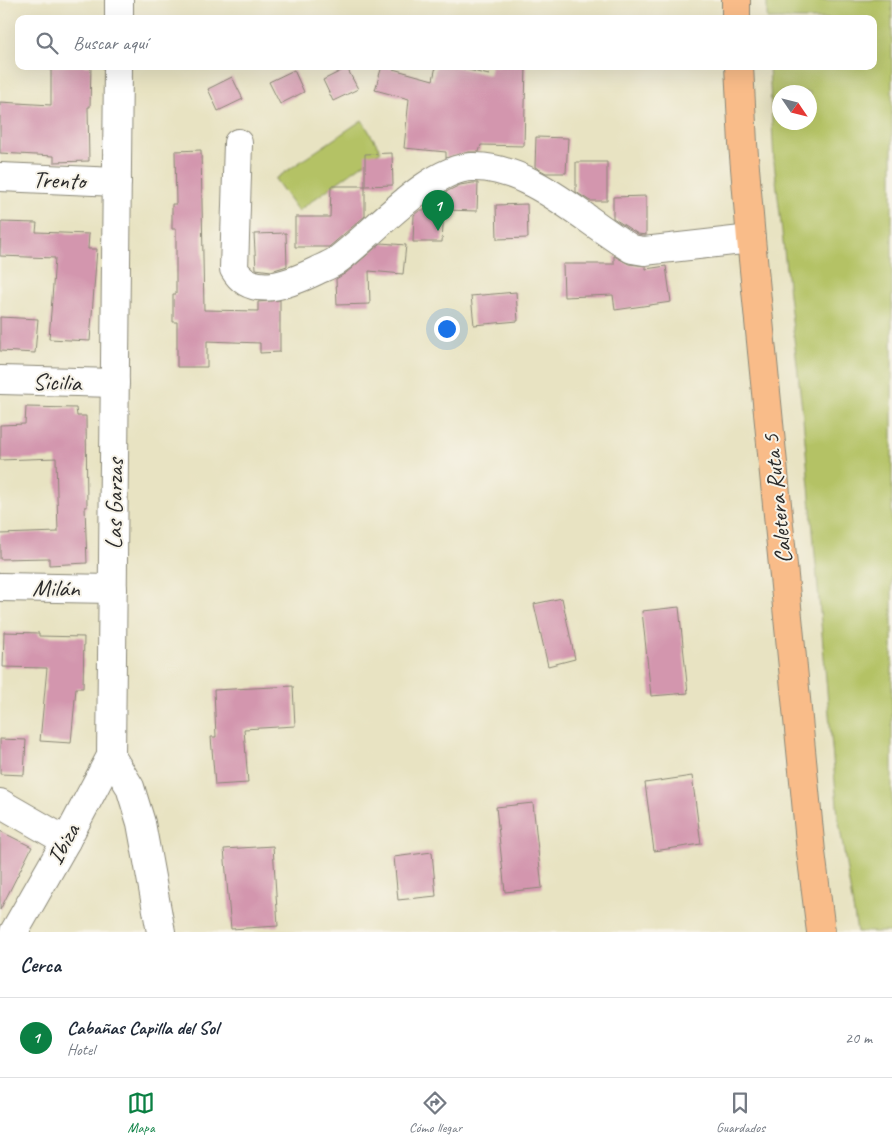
<!DOCTYPE html>
<html lang="es">
<head>
<meta charset="utf-8">
<style>
	:root { --surface:#fff; --page:#f6f6f7; --text:#1f2937; --muted:#747a83; --line:#e0e1e3; --accent:#0b8043 }
	body { margin:0; font-family:Caveat,sans-serif; background:var(--page); color:var(--text) }
	.compass { position:absolute; left:772px; top:85px; width:45px; height:45px; border-radius:50%; background:var(--surface); box-shadow:0 5px 20px #0002; rotate:125deg }
	.you { position:absolute; left:446px; top:328px; width:18px; height:18px; margin:-12px; border:4px solid #fff; border-radius:50%; background:#1a73e8; box-shadow:0 0 0 8px #1a73e833 }
	.badge { display:grid; place-items:center; width:32px; height:32px; border-radius:50%; background:var(--accent); color:#fff; font-size:16px; font-weight:700 }
	.pin { position:absolute; translate:-50% -41px; filter:drop-shadow(0 1px 2px #0008) }
	.pin::after { content:''; position:absolute; top:26px; width:18px; height:15px; background:inherit; clip-path:polygon(0 0,100% 0,50% 100%) }
	.list { margin:0; padding:0; list-style:none }
	h2 { display:flex; justify-content:space-between; align-items:center; height:65px; margin:0; padding:0 20px; font-size:21px }
	h2 small { font-size:16px; font-weight:400; color:var(--muted) }
	.list li { display:grid; grid-template-columns:32px 1fr auto; gap:15px; align-items:center; box-sizing:border-box; height:80px; padding:0 20px; border-top:1px solid var(--line) }
	.list b { display:block; font-size:19px; white-space:nowrap }
	.list p { margin:0; font-size:16px; white-space:nowrap; color:var(--muted) }
	.list em { font-size:16px; font-style:normal; color:var(--muted) }
	.icon { flex:none; width:28px; height:28px; fill:none; stroke:currentColor; stroke-width:2; stroke-linecap:round; stroke-linejoin:round }
	.map { position:relative; flex:none; width:892px; height:932px; overflow:hidden }
	.search { position:absolute; background:var(--surface); box-shadow:0 5px 20px #0002; left:15px; right:15px; top:15px; height:55px; display:flex; align-items:center; gap:12px; box-sizing:border-box; padding:0 18px; border-radius:10px; color:var(--muted); font-size:19px }
	.sheet { height:145px; background:var(--surface) }
	nav { display:flex; justify-content:space-around; align-items:center; box-sizing:border-box; height:70px; border-top:1px solid var(--line); background:var(--surface); font-size:14px; color:var(--muted) }
	nav a { display:grid; justify-items:center; gap:2px }
	nav .on { color:var(--accent) }
	.map>svg:first-child { display:block }
	.green { fill:#b4c265; stroke:#707648; fill-rule:evenodd }
	.building { fill:#d396ae }
	.lines { fill:none; stroke-linecap:round; stroke-linejoin:round }
	.minor-casing { stroke:#8a8776; stroke-width:30 }
	.major-casing { stroke:#8a8776; stroke-width:30 }
	.minor { stroke:#fff; stroke-width:28 }
	.major { stroke:#f9bc89; stroke-width:28 }
	.labels { text-anchor:middle; stroke-width:4; stroke-linejoin:round; paint-order:stroke }
	.street-label { font-size:24px; fill:#2b2b2b; stroke:#f7f3e8 }
</style>
</head>
<body>
<div class="map">
<svg width="892" height="932" viewBox="0 0 892 932">
	<rect width="100%" height="100%" fill="#f7f3e8"/>
	<filter id="ink" filterUnits="userSpaceOnUse"><feTurbulence type="fractalNoise" baseFrequency=".02" numOctaves="2"/><feDisplacementMap in="SourceGraphic" scale="10" xChannelSelector="R" yChannelSelector="G"/><feConvolveMatrix kernelMatrix="1 2 1 2 8 2 1 2 1" color-interpolation-filters="sRGB"/></filter>
	<filter id="wash" filterUnits="userSpaceOnUse"><feTurbulence type="fractalNoise" baseFrequency=".0096" numOctaves="4" result="noise"/><feDisplacementMap in="SourceGraphic" scale="20" xChannelSelector="R" yChannelSelector="G"/><feGaussianBlur stdDeviation="1.12" result="paint"/><feColorMatrix in="noise" values="0 0 0 0 0 0 0 0 0 0 0 0 0 0 0 0 0 1.4 0 .05"/><feComposite in="paint" operator="in"/></filter>
	<g filter="url(#wash)">
		<rect width="100%" height="100%" fill="#e8e3c2"/>
		<g class="green">
			<path d="M767 0H892V932H857L838 816 803 418 774 162 769 66H873V19H767ZM780 92H810V122H780Z"/>
			<path d="M362 120 381 151 298 211 275 179Z"/>
		</g>
		<g id="blocks">
			<g class="building">
				<path d="M51 66H91L90 107H88L89 161 54 162V156L0 153V102L51 105Z"/>
				<path d="M382 66 433 80 436 66H452L489 75 491 66H526L524 146 481 145 479 152H469L446 158V152L404 148 409 99 375 90Z"/>
				<path d="M347 68 358 89 333 101 323 80Z"/>
				<path d="M294 70 304 92 280 104 269 82Z"/>
				<path d="M232 77 243 99 218 111 208 89Z"/>
				<path d="M536 137 568 138 566 173H546L535 167Z"/>
				<path d="M201 150 204 310 258 311V302L280 300V352L260 353V343L207 341V367H177V322H173V294H176V229H172V204H176L175 151Z"/>
				<path d="M392 153 393 185 365 186V154Z"/>
				<path d="M576 162H607V201H590L576 192Z"/>
				<path d="M473 183H478L477 211 444 210V193L460 185Z"/>
				<path d="M331 186H365V216L329 247H295V217H330Z"/>
				<path d="M646 196V235L638 234 613 218V197Z"/>
				<path d="M527 204 528 238 497 239 496 205Z"/>
				<path d="M420 210H444L442 242H413L414 215Z"/>
				<path d="M1 222 37 223 36 232 89 234 88 249H97L90 341 49 339 55 258 0 256Z"/>
				<path d="M286 233 287 266 271 271 256 269 254 234Z"/>
				<path d="M381 243 406 245 403 274 369 271 370 304 337 305 336 279 346 273Z"/>
				<path d="M614 256 629 264 646 266V269L666 266 671 302 615 310 613 295 564 297 563 264H614Z"/>
				<path d="M516 292 518 321 474 325 471 296Z"/>
				<path d="M0 317 38 319 35 353 0 351Z"/>
				<path d="M26 407 76 408 77 416H86L87 507H85L87 563 49 565V558L0 559V534L58 532 56 458 0 460V425L25 424Z"/>
				<path d="M562 598 575 659 548 666 534 604Z"/>
				<path d="M679 607 688 693 651 696 642 611Z"/>
				<path d="M4 632 39 633V636L84 637 83 688H76L71 743 40 741 47 668 3 667Z"/>
				<path d="M293 686 295 726 244 729 248 783 215 785 211 737H216L214 690Z"/>
				<path d="M0 739 26 740 24 775 0 774Z"/>
				<path d="M692 776 701 844 654 851 645 783Z"/>
				<path d="M533 803 542 888 505 892 496 807Z"/>
				<path d="M0 831 32 847 0 910Z"/>
				<path d="M273 846 278 926 231 929 224 849Z"/>
				<path d="M432 852 436 896 398 900 394 857Z"/>
			</g>
		</g>
	</g>
	<g filter="url(#ink)">
		<use href="#blocks" fill-opacity="0" stroke="#8a8776" stroke-width="1"/>
		<g class="lines">
			<defs>
				<g id="minor">
					<path d="M119 19V0"/>
					<path d="M118 66 111 756 130 787 141 823 161 932"/>
					<path d="M238 143 234 269C252 300 291 283 316 271 322 268 330 265 336 261 372 235 429 168 472 167 529 165 585 221 632 249L644 251 751 239"/>
					<path d="M0 177 117 182"/>
					<path d="M0 380 115 383"/>
					<path d="M0 587 113 589"/>
					<path d="M0 803 66 841"/>
					<path d="M14 932 66 841 111 756"/>
				</g>
				<g id="major">
					<path d="M736 0V19"/>
					<path d="M739 66 743 144 751 239 811 852 821 932"/>
				</g>
			</defs>
			<use href="#minor" class="minor-casing"/>
			<use href="#major" class="major-casing"/>
			<use href="#minor" class="minor"/>
			<use href="#major" class="major"/>
		</g>
	</g>
	<g class="labels">
		<g class="street-label">
			<text transform="translate(59 180) rotate(2)" y="8">Trento</text>
			<text transform="translate(57 382) rotate(2)" y="8">Sicilia</text>
			<text transform="translate(777 499) rotate(-96)" y="8">Caletera Ruta 5</text>
			<text transform="translate(114 504) rotate(-89)" y="8">Las Garzas</text>
			<text transform="translate(56 588) rotate(1)" y="8">Milán</text>
			<text transform="translate(63 844) rotate(-61)" y="8">Ibiza</text>
		</g>
	</g>
</svg>
<svg class="compass" viewBox="-18 -18 36 36"><path d="M0-13l5 13h-10z" fill="#e53935"/><path d="M0 13l5-13h-10z" fill="#747a83"/></svg>
<div class="you"></div>
<div class="pin badge" style="left:438px;top:231px">1</div>
<div class="search"><svg class="icon" aria-label="search" viewBox="0 0 24 24"><circle cx="10" cy="10" r="6"/><path d="M15 15l6 6"/></svg>Buscar aquí</div>
</div>
<section class="sheet">
<h2>Cerca<small></small></h2>
<ul class="list">
<li><span class="badge">1</span><div><b>Cabañas Capilla del Sol</b><p>Hotel</p></div><em>20 m</em></li>
</ul>
</section>
<nav>
<a class="on"><svg class="icon" aria-label="map" viewBox="0 0 24 24"><path d="M3 6l6-2 6 2 6-2v14l-6 2-6-2-6 2zM9 4v14M15 6v14"/></svg>Mapa</a>
<a><svg class="icon" aria-label="directions" viewBox="0 0 24 24"><path d="M12 3l9 9-9 9-9-9zM9 14v-3h6M13 9l2 2-2 2"/></svg>Cómo llegar</a>
<a><svg class="icon" aria-label="saved" viewBox="0 0 24 24"><path d="M7 4h10v16l-5-4-5 4z"/></svg>Guardados</a>
</nav>
</body>
</html>
